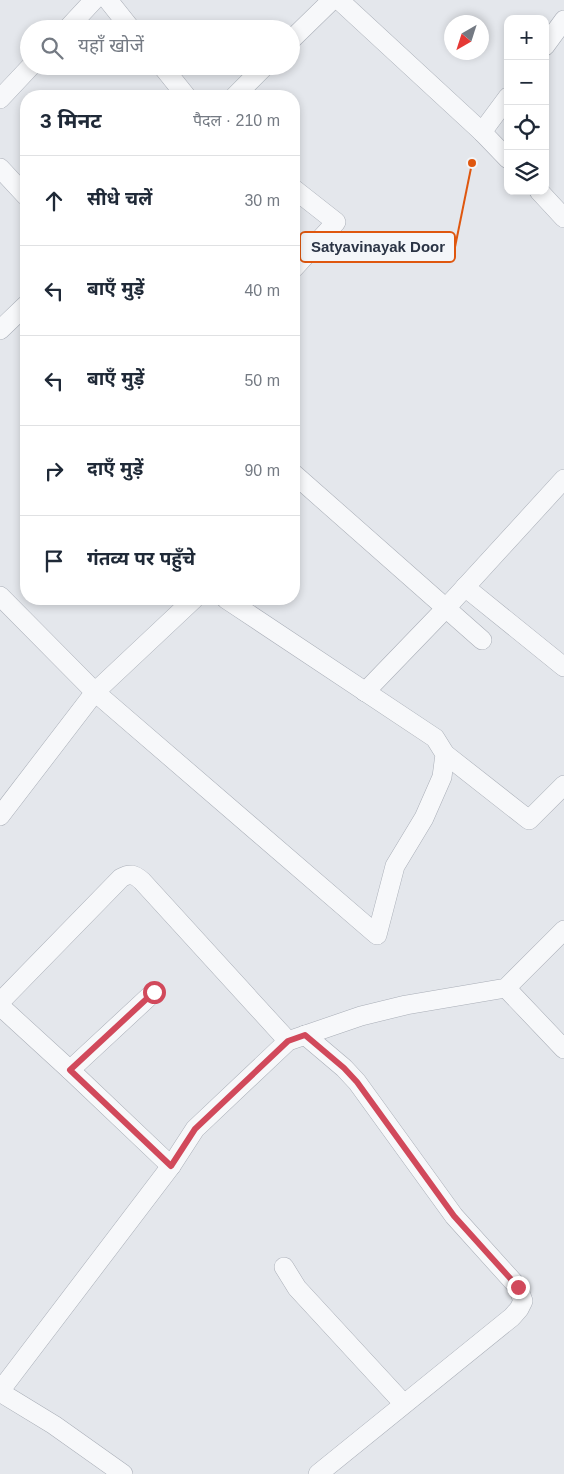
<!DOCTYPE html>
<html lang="hi">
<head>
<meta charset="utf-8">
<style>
	:root { --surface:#fff; --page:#f2f2f3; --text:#1f2937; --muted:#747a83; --line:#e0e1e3 }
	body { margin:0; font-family:Helvetica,"Noto Sans Devanagari",sans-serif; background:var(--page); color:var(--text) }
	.controls { position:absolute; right:15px; top:15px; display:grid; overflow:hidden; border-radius:10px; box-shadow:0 2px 8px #0003 }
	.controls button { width:45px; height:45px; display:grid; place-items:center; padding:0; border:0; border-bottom:1px solid var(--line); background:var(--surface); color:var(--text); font:25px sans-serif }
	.compass { position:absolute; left:444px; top:15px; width:45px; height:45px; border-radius:50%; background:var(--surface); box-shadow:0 2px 8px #0003; rotate:219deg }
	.stop { position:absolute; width:15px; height:15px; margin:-11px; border:4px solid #d1495b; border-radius:50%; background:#fff }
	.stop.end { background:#d1495b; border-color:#fff; box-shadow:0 1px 5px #0008 }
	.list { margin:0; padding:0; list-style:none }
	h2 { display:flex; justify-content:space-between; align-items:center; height:65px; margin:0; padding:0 20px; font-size:21px }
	h2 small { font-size:16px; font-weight:400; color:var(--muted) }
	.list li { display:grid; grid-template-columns:32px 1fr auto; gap:15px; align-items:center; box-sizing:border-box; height:90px; padding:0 20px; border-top:1px solid var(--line) }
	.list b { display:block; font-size:19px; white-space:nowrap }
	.list em { font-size:16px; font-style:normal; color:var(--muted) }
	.icon { flex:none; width:28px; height:28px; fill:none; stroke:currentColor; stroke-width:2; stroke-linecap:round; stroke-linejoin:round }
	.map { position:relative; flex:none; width:564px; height:1474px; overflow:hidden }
	.search { position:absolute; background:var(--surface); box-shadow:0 2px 8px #0003; left:20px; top:20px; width:280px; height:55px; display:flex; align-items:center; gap:12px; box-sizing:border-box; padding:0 18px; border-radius:28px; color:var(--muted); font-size:19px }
	.panel { position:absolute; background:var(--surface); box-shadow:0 2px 8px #0003; left:20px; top:90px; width:280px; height:515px; border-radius:20px }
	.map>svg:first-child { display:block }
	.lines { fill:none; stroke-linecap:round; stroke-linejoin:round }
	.street-casing { stroke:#a9aeb7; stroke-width:20 }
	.street { stroke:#f7f8fa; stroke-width:19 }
	.route { stroke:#d1495b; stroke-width:6 }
	.leader { fill:none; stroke:#df570f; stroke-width:2 }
	.callout-dot { fill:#df570f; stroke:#f4f6f9; stroke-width:2 }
	.callout { fill:#f4f6f9; stroke:#df570f; stroke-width:2 }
	.callout-label { font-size:15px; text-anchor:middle; font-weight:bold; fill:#2b3445 }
</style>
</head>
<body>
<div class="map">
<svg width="564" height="1474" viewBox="0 0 564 1474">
	<rect width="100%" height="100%" fill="#e4e7ec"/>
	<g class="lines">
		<defs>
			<g id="street">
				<path d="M108 0 131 29"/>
				<path d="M339 0 482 132 508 159"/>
				<path d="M67 29 94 0"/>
				<path d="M291 40 332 0"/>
				<path d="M545 46 564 20"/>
				<path d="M162 66 186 96"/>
				<path d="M235 96 265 66"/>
				<path d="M0 99 31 66"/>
				<path d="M482 132 508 97"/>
				<path d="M0 168 26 196"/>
				<path d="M294 189 336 222 294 268"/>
				<path d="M539 191 564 218"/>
				<path d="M0 330 26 305"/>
				<path d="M294 474 482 640"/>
				<path d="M465 587 564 667"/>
				<path d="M0 596 95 692 377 935 395 866 424 818 442 777 445 754 435 738 226 599"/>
				<path d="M365 692 446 608 564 479"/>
				<path d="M445 754 529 820 564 785"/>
				<path d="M0 816 95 692 194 599"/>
				<path d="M506 988 564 1049"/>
				<path d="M0 1002 121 878C130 873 134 874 142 881L288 1041"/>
				<path d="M0 1006 70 1070 171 1166"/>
				<path d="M305 1035 344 1068 357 1082 454 1216 518 1287 523 1301 519 1309 512 1317 318 1474"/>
				<path d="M70 1070 154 992"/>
				<path d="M284 1267 297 1288 403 1403"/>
				<path d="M0 1391 171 1166 195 1129 288 1041 361 1016 406 1005 506 988 564 930"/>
				<path d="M0 1392 54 1425 123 1474"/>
			</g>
		</defs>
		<use href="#street" class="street-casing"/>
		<use href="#street" class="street"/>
	</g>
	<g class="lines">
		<path class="route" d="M154 992 70 1070 171 1166 195 1129 288 1041 305 1035 344 1068 357 1082 454 1216 518 1287"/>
	</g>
	<path class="leader" d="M472 163L455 247"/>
	<circle class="callout-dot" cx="472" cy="163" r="5"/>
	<rect class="callout" x="300" y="232" width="155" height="30" rx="5"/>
	<g class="callout-label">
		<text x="378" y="252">Satyavinayak Door</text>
	</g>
</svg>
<div class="controls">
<button>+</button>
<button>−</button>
<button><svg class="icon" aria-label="locate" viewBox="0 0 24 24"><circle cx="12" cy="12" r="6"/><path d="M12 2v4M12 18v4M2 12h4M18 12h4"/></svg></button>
<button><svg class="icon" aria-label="layers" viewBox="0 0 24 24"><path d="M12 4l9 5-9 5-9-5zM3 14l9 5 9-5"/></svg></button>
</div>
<svg class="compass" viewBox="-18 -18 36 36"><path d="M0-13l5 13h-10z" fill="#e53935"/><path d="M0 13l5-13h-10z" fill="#747a83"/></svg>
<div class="stop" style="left:154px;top:992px"></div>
<div class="stop end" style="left:518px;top:1287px"></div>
<div class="search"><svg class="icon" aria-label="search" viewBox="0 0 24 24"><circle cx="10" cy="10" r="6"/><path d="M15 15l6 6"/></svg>यहाँ खोजें</div>
<section class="panel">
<h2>3 मिनट<small>पैदल · 210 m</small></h2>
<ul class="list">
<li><svg class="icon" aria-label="ahead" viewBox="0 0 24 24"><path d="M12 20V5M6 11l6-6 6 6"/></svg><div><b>सीधे चलें</b></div><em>30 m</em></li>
<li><svg class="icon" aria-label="left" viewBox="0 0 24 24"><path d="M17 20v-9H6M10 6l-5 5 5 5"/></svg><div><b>बाएँ मुड़ें</b></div><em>40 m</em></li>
<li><svg class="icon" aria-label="left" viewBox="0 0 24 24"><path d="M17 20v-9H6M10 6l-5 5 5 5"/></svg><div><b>बाएँ मुड़ें</b></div><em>50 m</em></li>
<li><svg class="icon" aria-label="right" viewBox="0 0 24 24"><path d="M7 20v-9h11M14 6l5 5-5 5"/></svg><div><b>दाएँ मुड़ें</b></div><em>90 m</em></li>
<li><svg class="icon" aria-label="arrive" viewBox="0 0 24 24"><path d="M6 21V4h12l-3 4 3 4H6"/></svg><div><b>गंतव्य पर पहुँचे</b></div></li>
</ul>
</section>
</div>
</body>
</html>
